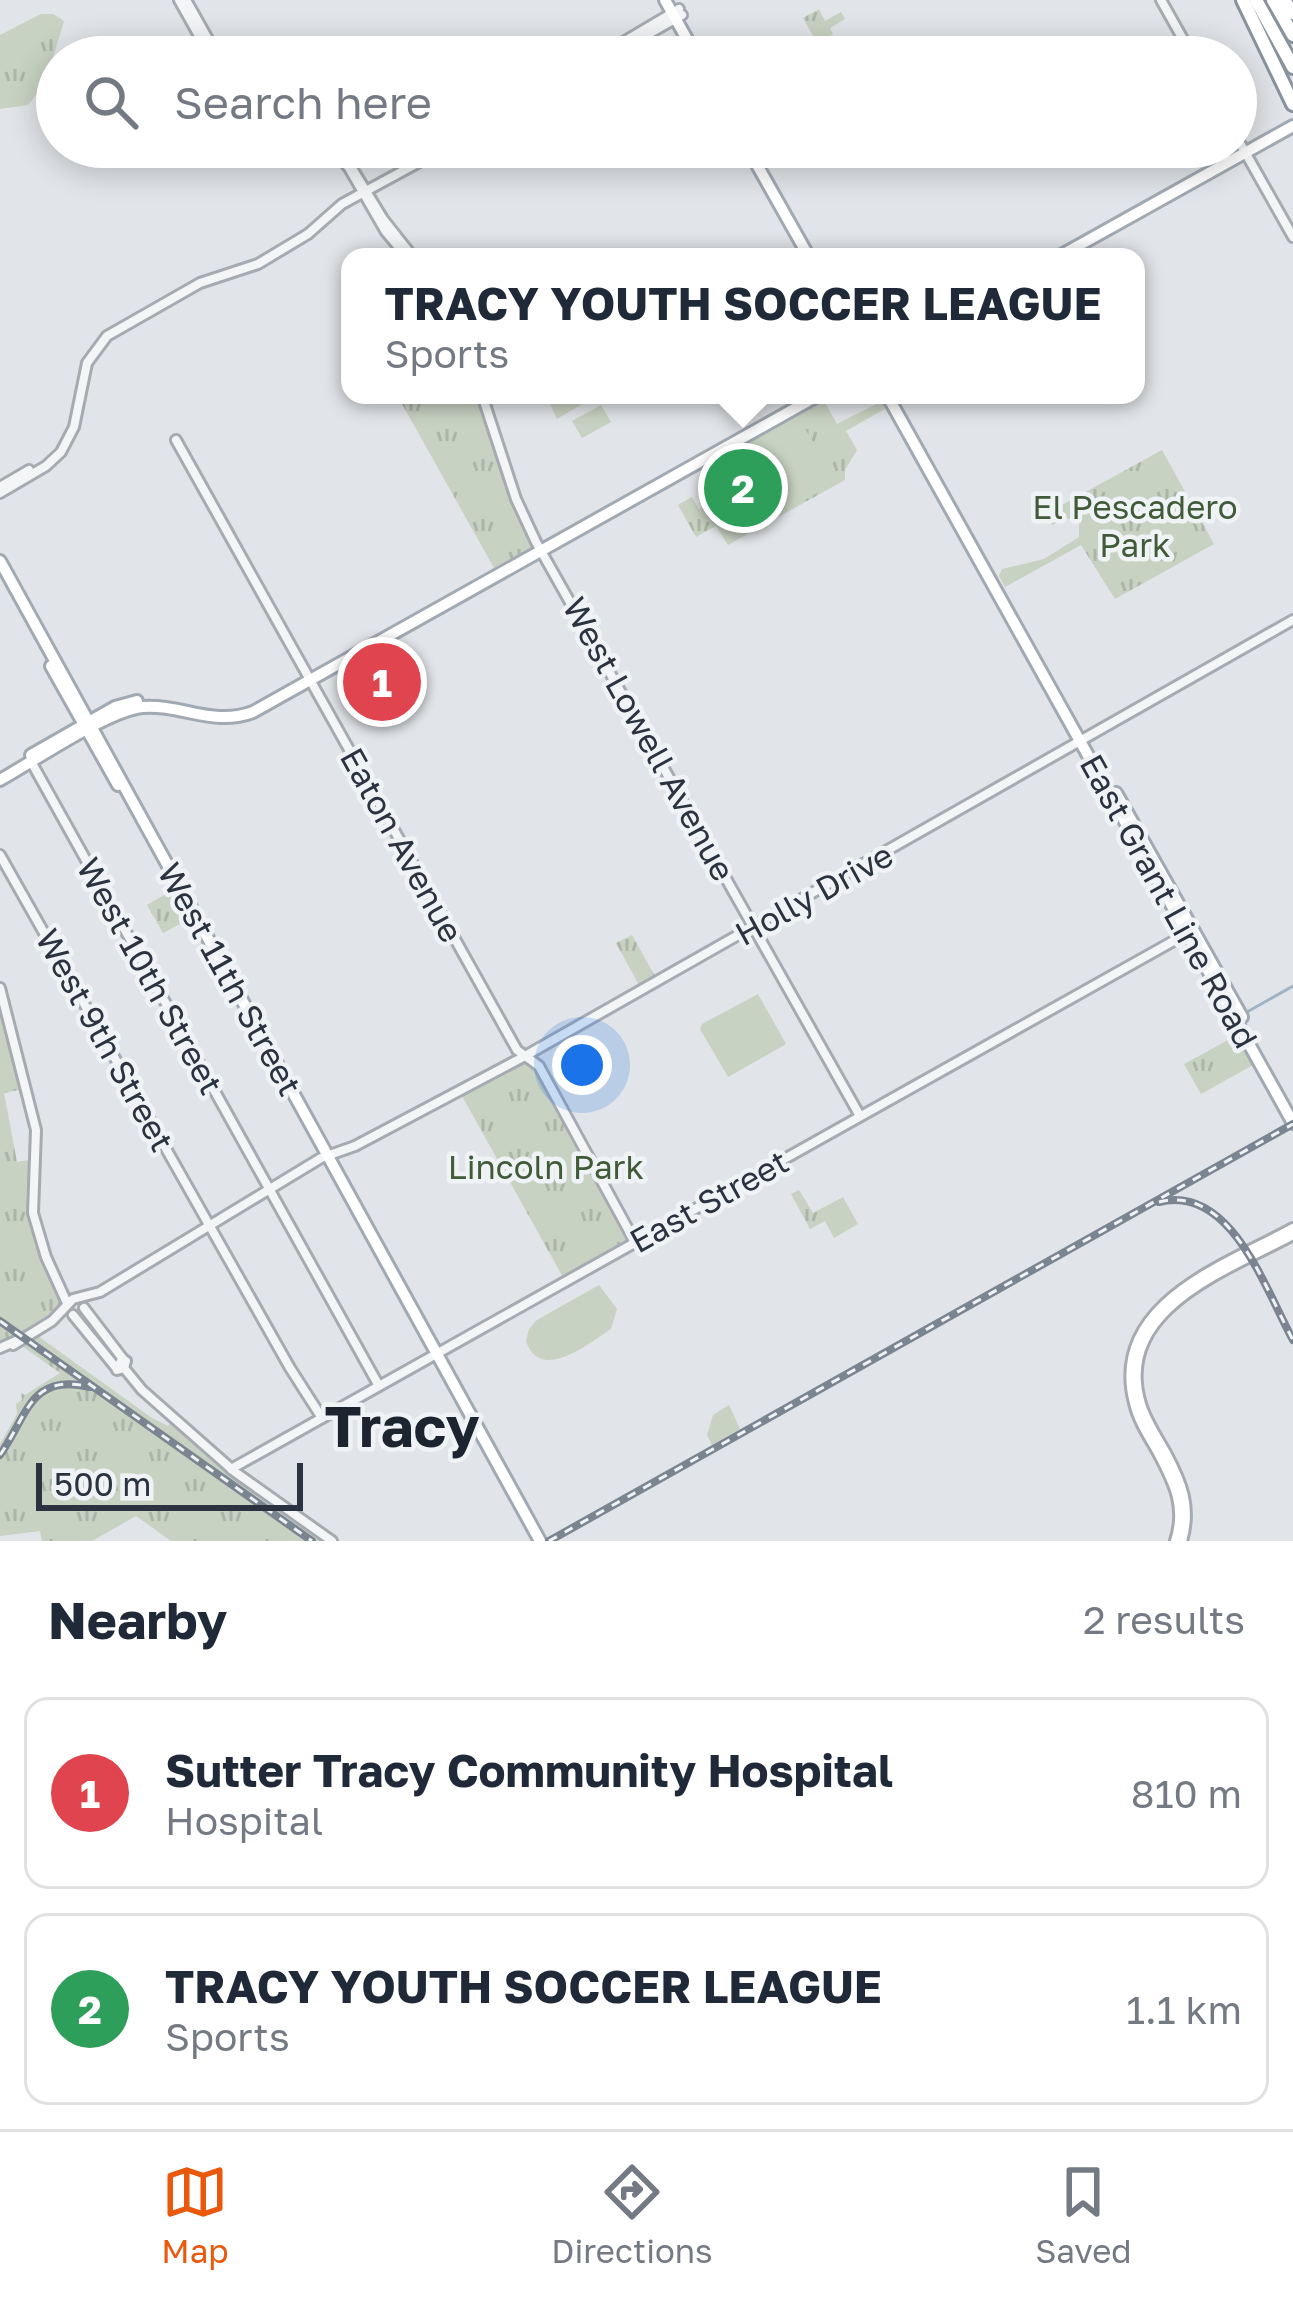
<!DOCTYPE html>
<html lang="en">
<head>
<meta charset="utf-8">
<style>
	:root { --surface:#fff; --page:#f2f2f3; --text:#1f2937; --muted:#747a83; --line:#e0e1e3; --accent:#ea580c }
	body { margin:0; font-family:"Golos Text",sans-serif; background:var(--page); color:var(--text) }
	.scale { position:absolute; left:36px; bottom:30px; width:267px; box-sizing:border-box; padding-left:12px; border:6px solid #2a333f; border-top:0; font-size:33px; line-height:42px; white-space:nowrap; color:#2a333f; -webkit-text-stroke:9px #f0f3f6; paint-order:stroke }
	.you { position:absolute; left:582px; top:1065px; width:42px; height:42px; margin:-30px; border:9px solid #fff; border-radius:50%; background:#1a73e8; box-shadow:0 0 0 18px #1a73e833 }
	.badge { display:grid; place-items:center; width:78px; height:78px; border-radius:50%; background:var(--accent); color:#fff; font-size:39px; font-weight:700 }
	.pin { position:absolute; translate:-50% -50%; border:6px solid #fff; box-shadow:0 3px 12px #0006 }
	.popup { position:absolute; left:341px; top:248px; width:804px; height:156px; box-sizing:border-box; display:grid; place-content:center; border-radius:24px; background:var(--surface); filter:drop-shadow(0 3px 9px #0005); font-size:39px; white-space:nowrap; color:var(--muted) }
	.popup b { font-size:45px; color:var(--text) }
	.popup::after { content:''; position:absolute; left:50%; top:100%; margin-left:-24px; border:24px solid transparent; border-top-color:var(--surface) }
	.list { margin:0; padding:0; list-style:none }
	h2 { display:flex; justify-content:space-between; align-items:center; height:156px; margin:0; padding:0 48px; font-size:51px }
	h2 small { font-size:39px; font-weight:400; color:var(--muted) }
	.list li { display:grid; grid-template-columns:78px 1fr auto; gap:36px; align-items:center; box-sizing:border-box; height:192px; margin:0 24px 24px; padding:0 24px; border:3px solid var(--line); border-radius:24px }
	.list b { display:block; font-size:45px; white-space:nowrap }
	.list p { margin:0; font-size:39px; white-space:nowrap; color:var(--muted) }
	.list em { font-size:39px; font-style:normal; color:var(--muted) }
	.icon { flex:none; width:66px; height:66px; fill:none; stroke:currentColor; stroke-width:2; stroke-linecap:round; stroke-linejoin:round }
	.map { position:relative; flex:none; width:1293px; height:1541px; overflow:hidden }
	.search { position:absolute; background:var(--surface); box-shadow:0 6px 30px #0003; left:36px; right:36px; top:36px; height:132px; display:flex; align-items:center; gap:30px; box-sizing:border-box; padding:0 42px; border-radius:66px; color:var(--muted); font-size:45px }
	.sheet { height:588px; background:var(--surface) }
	nav { display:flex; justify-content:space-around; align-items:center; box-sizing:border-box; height:168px; border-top:3px solid var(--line); background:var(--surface); font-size:33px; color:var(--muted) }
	nav a { display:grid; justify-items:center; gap:6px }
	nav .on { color:var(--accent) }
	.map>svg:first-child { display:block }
	.grass { fill:url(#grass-tufts) }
	.pitch { fill:#c7d2c2 }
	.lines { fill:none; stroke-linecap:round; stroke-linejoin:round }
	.stream { stroke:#9eb4c6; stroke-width:3 }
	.tertiary-casing { stroke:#a6abb2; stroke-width:14 }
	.secondary-casing { stroke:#a6abb2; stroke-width:14 }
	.primary-casing { stroke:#a1a9b3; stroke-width:16 }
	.motorway-casing { stroke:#89939e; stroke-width:18 }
	.tertiary { stroke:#f3f5f7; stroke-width:8 }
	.secondary { stroke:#fff; stroke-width:8 }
	.primary { stroke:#fff; stroke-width:10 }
	.motorway { stroke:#fff; stroke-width:12 }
	.rail-casing { stroke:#7b8591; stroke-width:8 }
	.rail { stroke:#f0f3f6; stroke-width:3; stroke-dasharray:9; stroke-linecap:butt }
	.labels { text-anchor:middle; stroke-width:9; stroke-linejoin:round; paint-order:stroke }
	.park-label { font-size:33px; fill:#415a38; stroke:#f0f3f6 }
	.street-label { font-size:33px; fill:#2a333f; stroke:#f0f3f6 }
	.town-label { font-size:57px; font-weight:bold; fill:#1c2430; stroke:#f0f3f6 }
</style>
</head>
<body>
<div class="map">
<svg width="1293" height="1541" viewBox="0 0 1293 1541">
	<defs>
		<pattern id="grass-tufts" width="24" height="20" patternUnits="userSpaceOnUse" patternTransform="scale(3)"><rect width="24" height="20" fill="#c7d2c2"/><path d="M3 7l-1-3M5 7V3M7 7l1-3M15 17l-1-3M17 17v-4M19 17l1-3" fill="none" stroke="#abb5a8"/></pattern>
	</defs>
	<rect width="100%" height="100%" fill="#e1e4e8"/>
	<g class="grass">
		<path d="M819 9 825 21 841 12 845 19 830 28 833 34 817 43 803 18Z"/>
		<path d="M41 14H53L64 21 45 84 28 105 0 109V35Z"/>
		<path d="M397 395H479L509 489 533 546 494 568Z"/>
		<path d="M823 399 837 424 884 400 888 407 846 431 857 450 845 470V480L728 545 716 526 696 537 678 505 692 497 699 509 718 498 700 464Z"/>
		<path d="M1162 450 1214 544 1115 599 1081 545 1005 587 999 576 1002 569 1044 559 1079 537V524L1073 519 1061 518 1053 525 1042 516Z"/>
		<path d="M173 890 189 919 163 933 147 905Z"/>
		<path d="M632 935 655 976 639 985 616 943Z"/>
		<path d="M0 1001 23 1089 4 1093 17 1162 34 1159C23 1212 38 1258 65 1304L0 1346Z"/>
		<path d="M1239 1034 1255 1064 1201 1094 1184 1064Z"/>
		<path d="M525 1062 536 1069 629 1240 564 1279 462 1096Z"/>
		<path d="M799 1190 813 1213 843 1197 858 1224 834 1238 825 1221 810 1229 791 1194Z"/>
		<path d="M38 1336 152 1418 168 1426 172 1422 327 1541H171L136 1516 92 1541H42L40 1531 0 1536V1444L17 1414 16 1404 22 1400 21 1393 25 1395 60 1373 22 1346Z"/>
		<path d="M729 1405 740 1429 712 1445 707 1435 713 1415Z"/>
	</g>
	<g class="pitch">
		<path d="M440 395H471L480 411 452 427 436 397Z"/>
		<path d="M546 395H598L557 419Z"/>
		<path d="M601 405 611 422 582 438 572 421Z"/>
		<path d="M793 426 806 430 835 483 792 507 758 446Z"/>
		<path d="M750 452 754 454 786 510 740 536 706 477Z"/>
		<path d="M758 994 786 1044 728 1077 700 1029 702 1024Z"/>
		<path d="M599 1285 617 1309 611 1329C588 1344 540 1383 526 1341L529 1329 537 1320Z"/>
	</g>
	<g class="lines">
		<path class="stream" d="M1247 1012 1293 986"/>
		<defs>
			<g id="tertiary">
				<path d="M179 0 211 57"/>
				<path d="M186 0 218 57"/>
				<path d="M1161 0 1193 57"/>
				<path d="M620 50 682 15"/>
				<path d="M598 57 679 9"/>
				<path d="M1236 136 1293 237"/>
				<path d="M331 147 349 168 386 232 407 257"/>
				<path d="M339 147 383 219 413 257"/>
				<path d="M482 395 516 499 536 542 860 1116"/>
				<path d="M176 440 517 1050 539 1066 635 1242"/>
				<path d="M0 487 29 470"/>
				<path d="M0 493 46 466 61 452 74 427 87 363 107 336 200 283 258 264 308 234 342 204 447 147"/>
				<path d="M33 758V765L379 1386"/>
				<path d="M0 855 290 1368 322 1418"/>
				<path d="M0 988 36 1130 33 1213 46 1257 67 1303"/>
				<path d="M84 1308 123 1359"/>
				<path d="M73 1315 117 1369"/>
				<path d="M13 1345 52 1321 73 1299 100 1292 321 1158 355 1146 525 1056 1293 620"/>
				<path d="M0 1348 16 1341"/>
				<path d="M124 1368 126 1361 122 1359 117 1370 124 1368 142 1390 235 1472 332 1541"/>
				<path d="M231 1469 1186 934"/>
			</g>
			<g id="secondary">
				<path d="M1175 1541C1186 1507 1174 1483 1158 1453 1149 1437 1138 1421 1134 1403 1108 1304 1225 1265 1293 1228"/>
				<path d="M1182 1541C1192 1507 1182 1483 1166 1453 1157 1437 1146 1421 1141 1404 1112 1309 1229 1270 1293 1235"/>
			</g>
			<g id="primary">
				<path d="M665 0 697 57"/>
				<path d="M747 147 809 257"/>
				<path d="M1058 257 1293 126"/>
				<path d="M887 395 1293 1123"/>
				<path d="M0 561 540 1541"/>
				<path d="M51 666 118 785"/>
				<path d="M31 755 115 707 137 701"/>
				<path d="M0 780C34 761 107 711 142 707 182 704 213 727 253 712L819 395"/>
				<path d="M1116 793 1242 1017"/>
			</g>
			<g id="motorway">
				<path d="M1243 0 1293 104"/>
				<path d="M1256 0 1293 67"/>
				<path d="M1273 0 1293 35"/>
				<path d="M1284 0 1293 13"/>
			</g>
		</defs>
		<use href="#tertiary" class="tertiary-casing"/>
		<use href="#secondary" class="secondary-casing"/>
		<use href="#primary" class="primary-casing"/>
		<use href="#motorway" class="motorway-casing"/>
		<use href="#tertiary" class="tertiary"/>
		<use href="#secondary" class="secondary"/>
		<use href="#primary" class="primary"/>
		<use href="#motorway" class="motorway"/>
		<defs>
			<g id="rail">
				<path d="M1159 1202C1231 1184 1265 1289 1293 1340"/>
				<path d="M0 1321 312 1541"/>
				<path d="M0 1455C27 1417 30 1372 90 1387"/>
				<path d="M549 1541 1293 1124"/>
			</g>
		</defs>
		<use href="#rail" class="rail-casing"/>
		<use href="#rail" class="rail"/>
	</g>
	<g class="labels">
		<g class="park-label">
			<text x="1135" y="519">El Pescadero<tspan x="1135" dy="38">Park</tspan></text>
			<text x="546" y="1179">Lincoln Park</text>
		</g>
		<g class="street-label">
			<text transform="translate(649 739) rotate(61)" y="12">West Lowell Avenue</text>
			<text transform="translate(402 845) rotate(61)" y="12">Eaton Avenue</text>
			<text transform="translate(814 894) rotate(-29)" y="12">Holly Drive</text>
			<text transform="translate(1169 901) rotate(61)" y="12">East Grant Line Road</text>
			<text transform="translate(150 976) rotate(61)" y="12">West 10th Street</text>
			<text transform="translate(230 979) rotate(61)" y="12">West 11th Street</text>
			<text transform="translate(105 1040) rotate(61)" y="12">West 9th Street</text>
			<text transform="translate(709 1201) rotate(-29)" y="12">East Street</text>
		</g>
		<g class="town-label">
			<text x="402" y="1447">Tracy</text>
		</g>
	</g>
</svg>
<div class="scale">500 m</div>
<div class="you"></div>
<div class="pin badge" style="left:382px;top:682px;background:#e0444e">1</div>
<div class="pin badge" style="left:743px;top:488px;background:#2e9e5b">2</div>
<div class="popup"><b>TRACY YOUTH SOCCER LEAGUE</b>Sports</div>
<div class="search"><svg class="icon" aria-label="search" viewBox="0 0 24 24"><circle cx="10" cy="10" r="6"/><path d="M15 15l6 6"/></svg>Search here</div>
</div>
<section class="sheet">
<h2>Nearby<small>2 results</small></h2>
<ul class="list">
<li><span class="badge" style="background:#e0444e">1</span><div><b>Sutter Tracy Community Hospital</b><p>Hospital</p></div><em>810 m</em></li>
<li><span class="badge" style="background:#2e9e5b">2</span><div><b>TRACY YOUTH SOCCER LEAGUE</b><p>Sports</p></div><em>1.1 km</em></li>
</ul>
</section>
<nav>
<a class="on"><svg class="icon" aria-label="map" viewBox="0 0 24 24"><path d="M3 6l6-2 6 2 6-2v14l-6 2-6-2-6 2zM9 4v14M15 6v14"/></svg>Map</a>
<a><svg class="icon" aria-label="directions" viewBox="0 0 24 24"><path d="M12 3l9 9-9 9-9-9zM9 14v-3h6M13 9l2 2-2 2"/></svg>Directions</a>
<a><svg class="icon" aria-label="saved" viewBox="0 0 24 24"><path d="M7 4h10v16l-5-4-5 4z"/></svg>Saved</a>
</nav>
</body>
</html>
